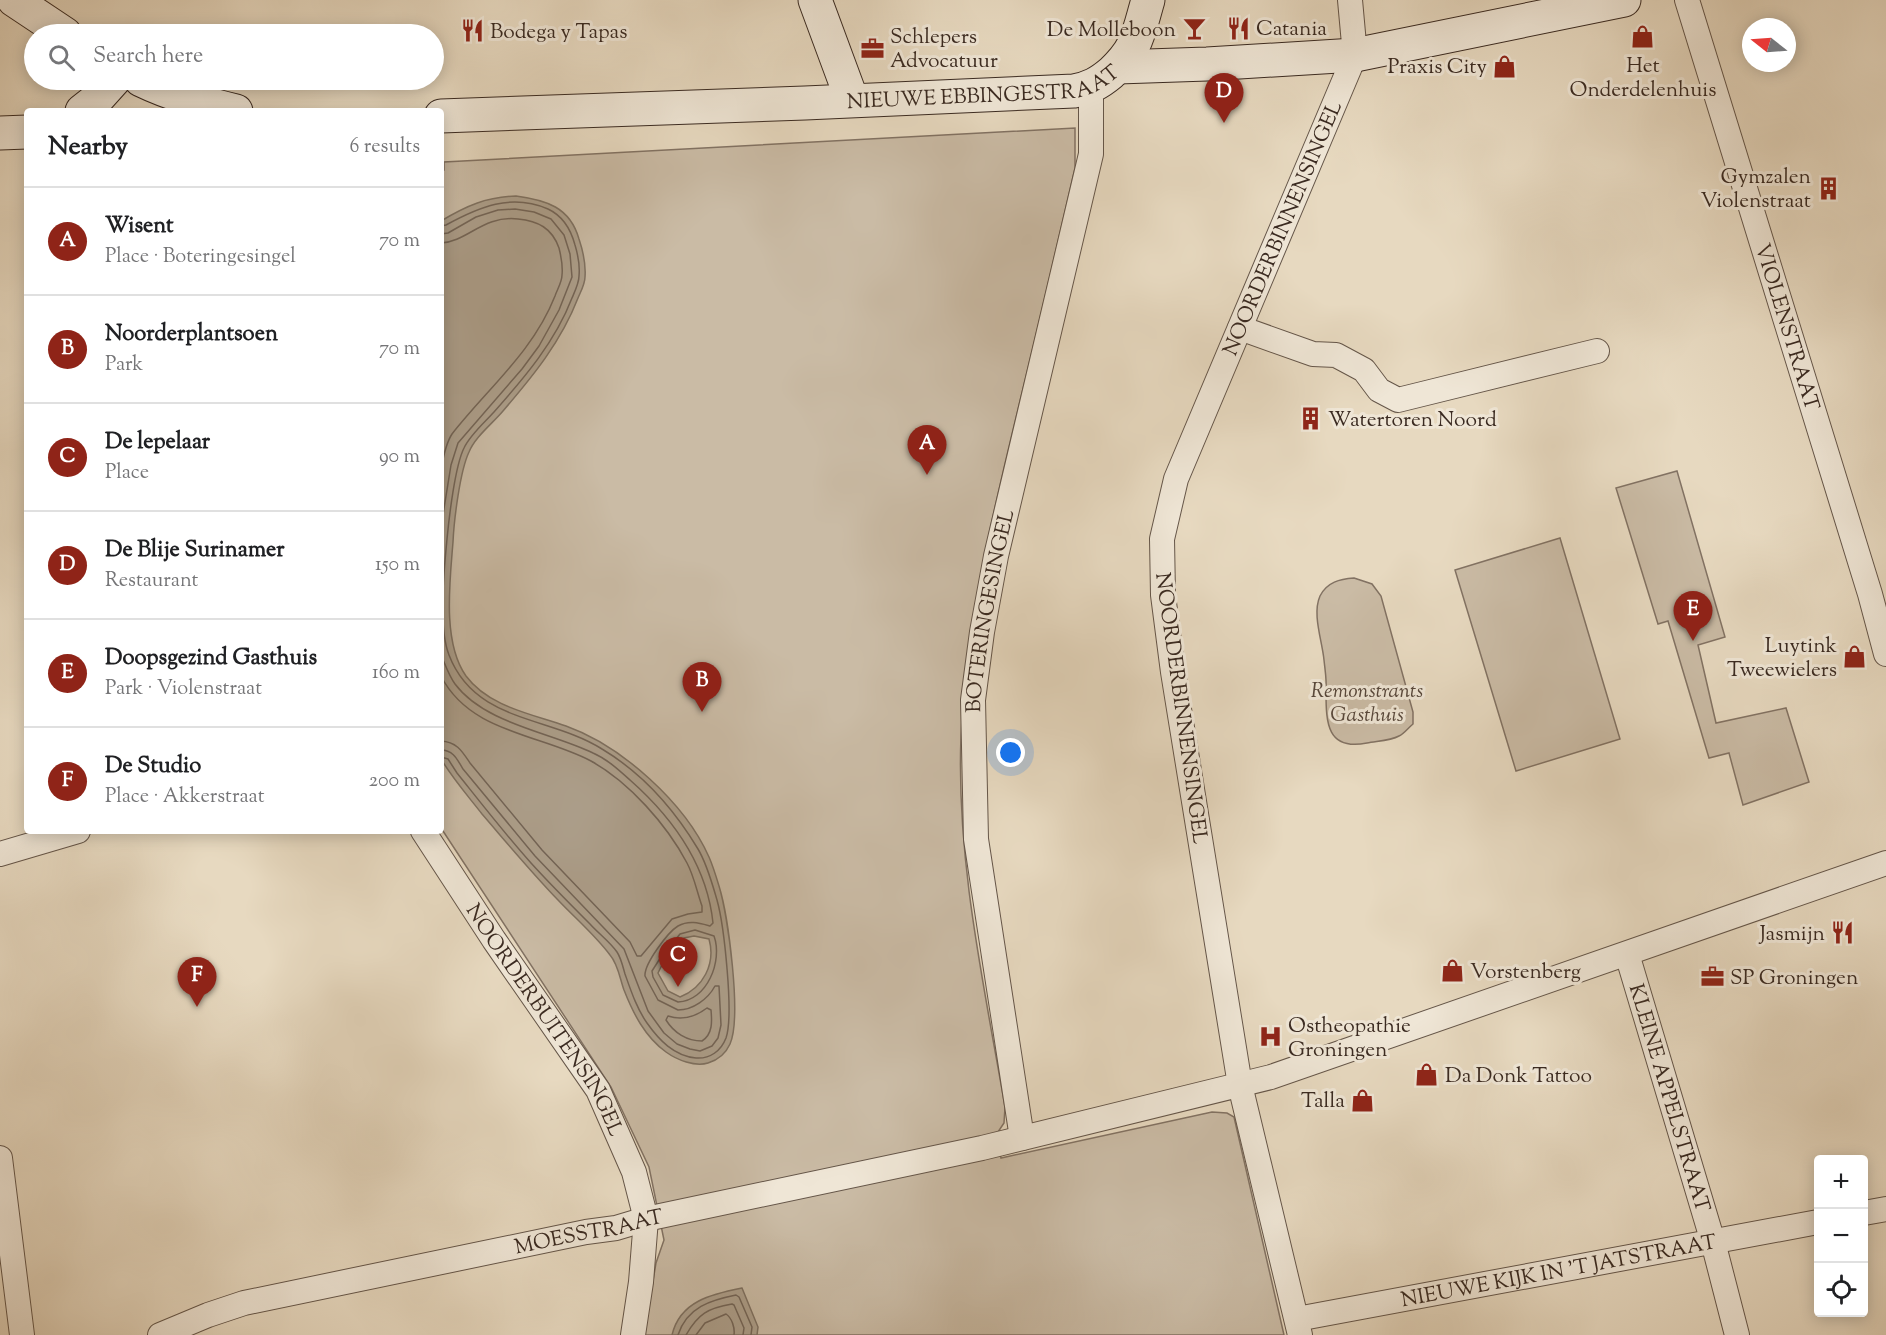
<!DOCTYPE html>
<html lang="en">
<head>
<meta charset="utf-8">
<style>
	:root { --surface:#fff; --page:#f2f2f2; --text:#202124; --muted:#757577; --line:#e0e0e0; --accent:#8f2418 }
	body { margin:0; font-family:"Sorts Mill Goudy",serif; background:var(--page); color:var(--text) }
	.controls { position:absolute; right:18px; bottom:18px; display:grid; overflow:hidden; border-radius:6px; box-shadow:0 3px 15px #0003 }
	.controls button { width:54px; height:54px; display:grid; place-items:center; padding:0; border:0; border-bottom:2px solid var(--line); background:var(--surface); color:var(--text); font:30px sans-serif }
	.compass { position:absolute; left:1742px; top:18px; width:54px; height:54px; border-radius:50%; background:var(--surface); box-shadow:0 3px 15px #0003; rotate:287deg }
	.you { position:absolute; left:1011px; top:753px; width:21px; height:21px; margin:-15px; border:4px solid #fff; border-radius:50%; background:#1a73e8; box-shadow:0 0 0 9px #1a73e833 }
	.badge { display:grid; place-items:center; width:39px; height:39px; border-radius:50%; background:var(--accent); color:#fff; font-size:20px; font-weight:700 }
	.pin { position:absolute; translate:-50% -50px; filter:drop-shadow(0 2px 3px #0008) }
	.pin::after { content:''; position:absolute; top:32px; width:21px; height:18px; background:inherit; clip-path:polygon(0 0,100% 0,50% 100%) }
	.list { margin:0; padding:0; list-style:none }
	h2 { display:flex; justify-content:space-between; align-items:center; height:78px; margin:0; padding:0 24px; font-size:26px }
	h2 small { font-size:20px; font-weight:400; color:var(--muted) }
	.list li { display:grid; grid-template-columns:39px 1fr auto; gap:18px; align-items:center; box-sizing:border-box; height:108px; padding:0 24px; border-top:2px solid var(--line) }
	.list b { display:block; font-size:22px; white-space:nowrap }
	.list p { margin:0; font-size:20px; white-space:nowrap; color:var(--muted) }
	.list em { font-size:20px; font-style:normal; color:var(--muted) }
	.icon { flex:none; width:33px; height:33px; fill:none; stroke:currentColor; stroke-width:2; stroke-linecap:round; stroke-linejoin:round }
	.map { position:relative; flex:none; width:1886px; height:1335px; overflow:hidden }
	.search { position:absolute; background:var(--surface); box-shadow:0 3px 15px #0003; left:24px; top:24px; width:420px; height:66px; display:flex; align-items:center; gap:15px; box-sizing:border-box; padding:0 21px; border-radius:33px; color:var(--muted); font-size:22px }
	.panel { position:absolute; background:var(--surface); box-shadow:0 3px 15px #0003; left:24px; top:108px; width:420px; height:726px; border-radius:6px }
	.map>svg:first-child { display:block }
	.green { fill:#cabba5; stroke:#827263; stroke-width:1.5 }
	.water { fill:#ac9e8a; stroke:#7e7060; stroke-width:1.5; fill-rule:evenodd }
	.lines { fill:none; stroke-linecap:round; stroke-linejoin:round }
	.shore { stroke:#736456; stroke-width:1.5 }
	.street-casing { stroke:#655649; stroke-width:26 }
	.secondary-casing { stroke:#3a2a21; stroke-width:35 }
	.street { stroke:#efe6d6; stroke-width:24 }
	.secondary { stroke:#efe6d6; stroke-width:33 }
	.labels { text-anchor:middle; stroke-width:6; stroke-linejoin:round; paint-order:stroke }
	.poi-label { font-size:21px; fill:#3a2a21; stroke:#efe6d6; text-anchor:start }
	.street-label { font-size:21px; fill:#3a2a21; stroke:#efe6d6 }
	.park-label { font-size:21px; font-style:italic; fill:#57473b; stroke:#efe6d6 }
</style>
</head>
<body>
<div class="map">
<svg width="1886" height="1335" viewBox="0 0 1886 1335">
	<rect width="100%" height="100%" fill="#e7d9c0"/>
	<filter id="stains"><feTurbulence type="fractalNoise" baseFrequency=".00333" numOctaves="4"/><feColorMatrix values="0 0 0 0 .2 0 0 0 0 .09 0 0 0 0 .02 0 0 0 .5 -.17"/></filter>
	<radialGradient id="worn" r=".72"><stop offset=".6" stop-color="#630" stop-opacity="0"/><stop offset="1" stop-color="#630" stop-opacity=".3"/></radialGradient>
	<g class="green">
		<path d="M1075 128V168C1057 246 1039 324 1020 401 993 512 966 622 961 736 956 860 984 985 1005 1107L1004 1123 996 1135 1001 1158 1212 1112 1227 1113 1234 1117 1284 1335H644L656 1263 664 1240 649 1167 611 1087 441 828V170H444V162Z"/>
		<path d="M1677 471 1725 637 1698 645 1716 723 1786 708 1809 782 1743 805 1729 753 1709 758 1668 621 1658 624 1616 488Z"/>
		<path d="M1560 538 1620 739 1516 771 1455 570Z"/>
		<path d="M1354 578 1372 584 1381 596 1413 712V724C1408 728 1404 734 1399 736 1390 741 1377 741 1367 743 1327 751 1326 723 1326 692 1327 681 1325 670 1324 660 1322 640 1312 614 1320 596 1327 582 1340 579 1354 578Z"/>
	</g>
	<g class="water">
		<path d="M516 196C546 200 570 207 579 239 583 251 586 264 585 277 585 284 581 291 578 298 561 342 533 376 503 411 492 424 475 437 469 452 460 471 454 520 453 542 450 581 442 642 466 676 489 707 532 714 566 726 622 746 685 803 709 857 713 866 716 876 719 886 728 915 742 1017 730 1044 726 1053 718 1060 708 1063 695 1067 677 1060 666 1052 645 1037 633 1013 624 990 620 979 618 964 610 955 595 935 575 918 558 900 531 872 507 843 482 814 468 796 453 779 441 759V221C466 206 486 197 516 196ZM694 936 709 939C716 964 703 988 680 997L668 991 658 973 663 963 684 938Z"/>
		<path d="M742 1288 758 1327 757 1335H672C680 1301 712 1294 742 1288Z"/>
	</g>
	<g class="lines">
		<g class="shore">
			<path d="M441 226 446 225C479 207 511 193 548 209 563 216 571 230 575 245 578 255 580 266 579 276 579 283 575 291 572 298 555 342 525 377 494 412 484 423 470 435 464 448 455 466 449 518 447 539 444 570 438 627 449 655 475 723 550 716 602 749 642 773 674 809 698 849 707 864 712 883 717 900 724 925 734 1015 726 1038 721 1051 710 1059 696 1058 674 1056 659 1040 647 1023 637 1009 631 991 625 974 623 967 621 958 617 952 610 942 598 933 590 924 570 904 550 884 531 863 505 834 481 803 457 773L448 759 441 757"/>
			<path d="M441 234 448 233 476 217 498 210 515 209 534 212 551 219 564 235 570 254 572 277 559 310 539 346 522 369 458 443 451 465 441 527"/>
			<path d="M441 243C467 242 483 215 518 219 538 221 552 228 559 248 561 256 563 266 562 275 562 282 557 290 555 296 533 352 488 388 452 434 446 443 443 458 441 469"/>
			<path d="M441 655C445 664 449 676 455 684 485 724 550 732 593 753 607 759 619 770 630 780 673 818 707 865 713 923L710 926C699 923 689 920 678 926 668 932 644 964 645 976L658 1000 678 1010C693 1010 708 999 715 986H719L721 1025 718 1038 712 1046 700 1051 690 1049 677 1044 664 1033 648 1011 624 949 535 856 463 769C457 759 453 750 441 750"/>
			<path d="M441 676C470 733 540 734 591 761 629 782 667 825 687 863 694 876 697 892 702 906V912L688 914 672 919 641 956H637L630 942 542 850 470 763C462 751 457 742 441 741"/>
			<path d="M695 930 714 936C723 961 707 1001 678 1002L663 995 653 977 652 971 659 960 680 934Z"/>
			<path d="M707 1008 711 1010C712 1021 713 1034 702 1041 687 1041 674 1033 666 1020L668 1016C683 1021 695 1017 707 1008Z"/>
			<path d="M678 1335C687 1307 711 1300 736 1295L739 1297 752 1327 751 1335"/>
			<path d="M686 1335C698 1314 708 1308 732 1304L734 1305 744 1328 743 1335"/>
			<path d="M696 1335 705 1323 726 1314C732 1318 735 1328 734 1335"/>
		</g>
		<defs>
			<g id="street">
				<path id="s1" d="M1687 0 1870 594 1886 654"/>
				<path d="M1240 328 1313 354 1336 355 1364 370 1379 390 1398 400 1597 351"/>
				<path id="s2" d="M423 831 494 940 598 1090 634 1172 646 1219 641 1282 633 1335"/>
				<path d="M0 854 78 831"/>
				<path id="s3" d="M1627 954 1713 1242 1737 1335"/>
				<path id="s4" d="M1022 1138 976 839 973 700 982 632 996 556 1091 154V88"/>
				<path d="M0 1158 22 1335"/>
				<path d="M1864 1213 1886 1209"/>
				<path id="s5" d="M1297 1319 1818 1222"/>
				<path id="s6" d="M160 1335 208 1315 244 1303 586 1232 616 1228 646 1219 982 1148 1271 1077 1886 863"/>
				<path id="s7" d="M1300 1335 1240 1085 1173 672 1163 595 1162 539 1176 479 1355 55 1350 0"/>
			</g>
			<g id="secondary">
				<path d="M14 0 65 34"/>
				<path d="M815 0 852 100"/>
				<path d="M1118 67 1207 64 1355 55 1624 0"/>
				<path d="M141 80C172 95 203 103 236 111"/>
				<path d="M82 111 96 100 114 80"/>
				<path id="s8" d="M441 116 805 103 1074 91C1090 88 1099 83 1111 73 1138 48 1138 34 1148 0"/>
				<path d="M0 133 27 132"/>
			</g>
		</defs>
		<use href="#street" class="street-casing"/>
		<use href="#secondary" class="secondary-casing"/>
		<use href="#street" class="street"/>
		<use href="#secondary" class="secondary"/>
	</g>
	<defs>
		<symbol id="restaurant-bare" viewBox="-9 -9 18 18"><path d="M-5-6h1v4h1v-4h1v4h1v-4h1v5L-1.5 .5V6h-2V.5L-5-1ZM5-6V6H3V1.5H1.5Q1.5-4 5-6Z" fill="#8f2418" stroke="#efe6d6" stroke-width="2.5" paint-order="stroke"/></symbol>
		<symbol id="bar-bare" viewBox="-9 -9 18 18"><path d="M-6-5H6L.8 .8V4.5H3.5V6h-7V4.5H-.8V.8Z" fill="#8f2418" stroke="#efe6d6" stroke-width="2.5" paint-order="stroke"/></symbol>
		<symbol id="shop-bare" viewBox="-9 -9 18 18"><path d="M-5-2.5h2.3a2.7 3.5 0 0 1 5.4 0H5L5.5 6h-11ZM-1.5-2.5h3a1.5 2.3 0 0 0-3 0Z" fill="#8f2418" stroke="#efe6d6" stroke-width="2.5" paint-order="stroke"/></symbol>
		<symbol id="office-bare" viewBox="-9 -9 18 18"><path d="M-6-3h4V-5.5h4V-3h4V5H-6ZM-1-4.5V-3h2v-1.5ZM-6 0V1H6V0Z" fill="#8f2418" stroke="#efe6d6" stroke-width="2.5" paint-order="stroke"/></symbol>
		<symbol id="building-bare" viewBox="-9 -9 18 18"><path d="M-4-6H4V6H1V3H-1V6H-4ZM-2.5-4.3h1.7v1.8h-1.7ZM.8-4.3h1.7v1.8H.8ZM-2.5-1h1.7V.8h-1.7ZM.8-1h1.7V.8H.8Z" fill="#8f2418" stroke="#efe6d6" stroke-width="2.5" paint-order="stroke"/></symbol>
		<symbol id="hospital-bare" viewBox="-9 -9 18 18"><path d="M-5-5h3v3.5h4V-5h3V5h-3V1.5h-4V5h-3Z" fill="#8f2418" stroke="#efe6d6" stroke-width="2.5" paint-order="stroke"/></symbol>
	</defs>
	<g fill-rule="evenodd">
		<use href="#restaurant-bare" x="1222" y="12" width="33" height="33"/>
		<use href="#bar-bare" x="1178" y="12" width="33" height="33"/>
		<use href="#restaurant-bare" x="456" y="14" width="33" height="33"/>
		<use href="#shop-bare" x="1626" y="20" width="33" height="33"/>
		<use href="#office-bare" x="856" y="32" width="33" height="33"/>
		<use href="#shop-bare" x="1488" y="50" width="33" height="33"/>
		<use href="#building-bare" x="1812" y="172" width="33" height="33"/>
		<use href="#building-bare" x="1294" y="402" width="33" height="33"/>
		<use href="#shop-bare" x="1838" y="640" width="33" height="33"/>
		<use href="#restaurant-bare" x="1826" y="916" width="33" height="33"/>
		<use href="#shop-bare" x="1436" y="954" width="33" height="33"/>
		<use href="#office-bare" x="1696" y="960" width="33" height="33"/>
		<use href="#hospital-bare" x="1254" y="1020" width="33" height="33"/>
		<use href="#shop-bare" x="1410" y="1058" width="33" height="33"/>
		<use href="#shop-bare" x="1346" y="1084" width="33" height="33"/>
	</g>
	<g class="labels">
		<g class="poi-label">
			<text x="1256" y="35">Catania</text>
			<text x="1176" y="36" text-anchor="end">De Molleboon</text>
			<text x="490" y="38">Bodega y Tapas</text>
			<text x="890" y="43">Schlepers<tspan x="890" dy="24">Advocatuur</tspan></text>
			<text x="1643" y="72" text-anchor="middle">Het<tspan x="1643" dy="24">Onderdelenhuis</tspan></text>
			<text x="1487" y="73" text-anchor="end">Praxis City</text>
			<text x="1811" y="183" text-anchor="end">Gymzalen<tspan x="1811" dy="24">Violenstraat</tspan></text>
			<text x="1328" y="426">Watertoren Noord</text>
			<text x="1837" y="652" text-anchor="end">Luytink<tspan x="1837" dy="24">Tweewielers</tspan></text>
			<text x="1825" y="940" text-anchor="end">Jasmijn</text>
			<text x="1470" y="978">Vorstenberg</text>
			<text x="1730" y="984">SP Groningen</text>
			<text x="1288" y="1032">Ostheopathie<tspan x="1288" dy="24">Groningen</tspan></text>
			<text x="1445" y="1082">Da Donk Tattoo</text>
			<text x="1345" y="1107" text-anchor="end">Talla</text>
		</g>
		<g class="street-label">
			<text dy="7" stroke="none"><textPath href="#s8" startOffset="544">NIEUWE EBBINGESTRAAT</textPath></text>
			<text dy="7" stroke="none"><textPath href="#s7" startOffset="1143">NOORDERBINNENSINGEL</textPath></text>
			<text dy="7" stroke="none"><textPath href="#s1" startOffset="342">VIOLENSTRAAT</textPath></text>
			<text dy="7" stroke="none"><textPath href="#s4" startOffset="532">BOTERINGESINGEL</textPath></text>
			<text transform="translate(1182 708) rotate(82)" y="7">NOORDERBINNENSINGEL</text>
			<text dy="7" stroke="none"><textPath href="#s2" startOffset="225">NOORDERBUITENSINGEL</textPath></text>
			<text dy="7" stroke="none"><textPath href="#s3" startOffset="150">KLEINE APPELSTRAAT</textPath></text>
			<text dy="7" stroke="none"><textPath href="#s6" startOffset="442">MOESSTRAAT</textPath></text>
			<text dy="7" stroke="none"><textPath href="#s5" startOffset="266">NIEUWE KIJK IN 'T JATSTRAAT</textPath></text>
		</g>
		<g class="park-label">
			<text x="1367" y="697">Remonstrants<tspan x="1367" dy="24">Gasthuis</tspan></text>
		</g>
	</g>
	<rect width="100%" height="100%" filter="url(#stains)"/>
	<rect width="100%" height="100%" fill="url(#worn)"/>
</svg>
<div class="controls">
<button>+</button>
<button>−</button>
<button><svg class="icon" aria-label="locate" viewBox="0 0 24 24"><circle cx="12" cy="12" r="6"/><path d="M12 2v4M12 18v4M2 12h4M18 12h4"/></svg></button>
</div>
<svg class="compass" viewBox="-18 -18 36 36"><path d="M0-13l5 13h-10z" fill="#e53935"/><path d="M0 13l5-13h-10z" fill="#757577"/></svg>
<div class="you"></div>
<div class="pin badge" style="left:927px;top:475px">A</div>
<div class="pin badge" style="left:702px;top:712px">B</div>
<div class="pin badge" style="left:678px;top:987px">C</div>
<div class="pin badge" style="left:1224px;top:123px">D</div>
<div class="pin badge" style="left:1693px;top:641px">E</div>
<div class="pin badge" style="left:197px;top:1007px">F</div>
<div class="search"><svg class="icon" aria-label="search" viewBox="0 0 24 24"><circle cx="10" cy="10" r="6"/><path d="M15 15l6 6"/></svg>Search here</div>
<section class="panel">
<h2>Nearby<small>6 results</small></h2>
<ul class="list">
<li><span class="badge">A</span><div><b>Wisent</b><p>Place · Boteringesingel</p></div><em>70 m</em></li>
<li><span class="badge">B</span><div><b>Noorderplantsoen</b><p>Park</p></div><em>70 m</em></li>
<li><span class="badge">C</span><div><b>De lepelaar</b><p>Place</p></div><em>90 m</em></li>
<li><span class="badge">D</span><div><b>De Blije Surinamer</b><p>Restaurant</p></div><em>150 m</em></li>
<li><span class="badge">E</span><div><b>Doopsgezind Gasthuis</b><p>Park · Violenstraat</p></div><em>160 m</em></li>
<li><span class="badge">F</span><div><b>De Studio</b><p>Place · Akkerstraat</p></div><em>200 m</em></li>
</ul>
</section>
</div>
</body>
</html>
